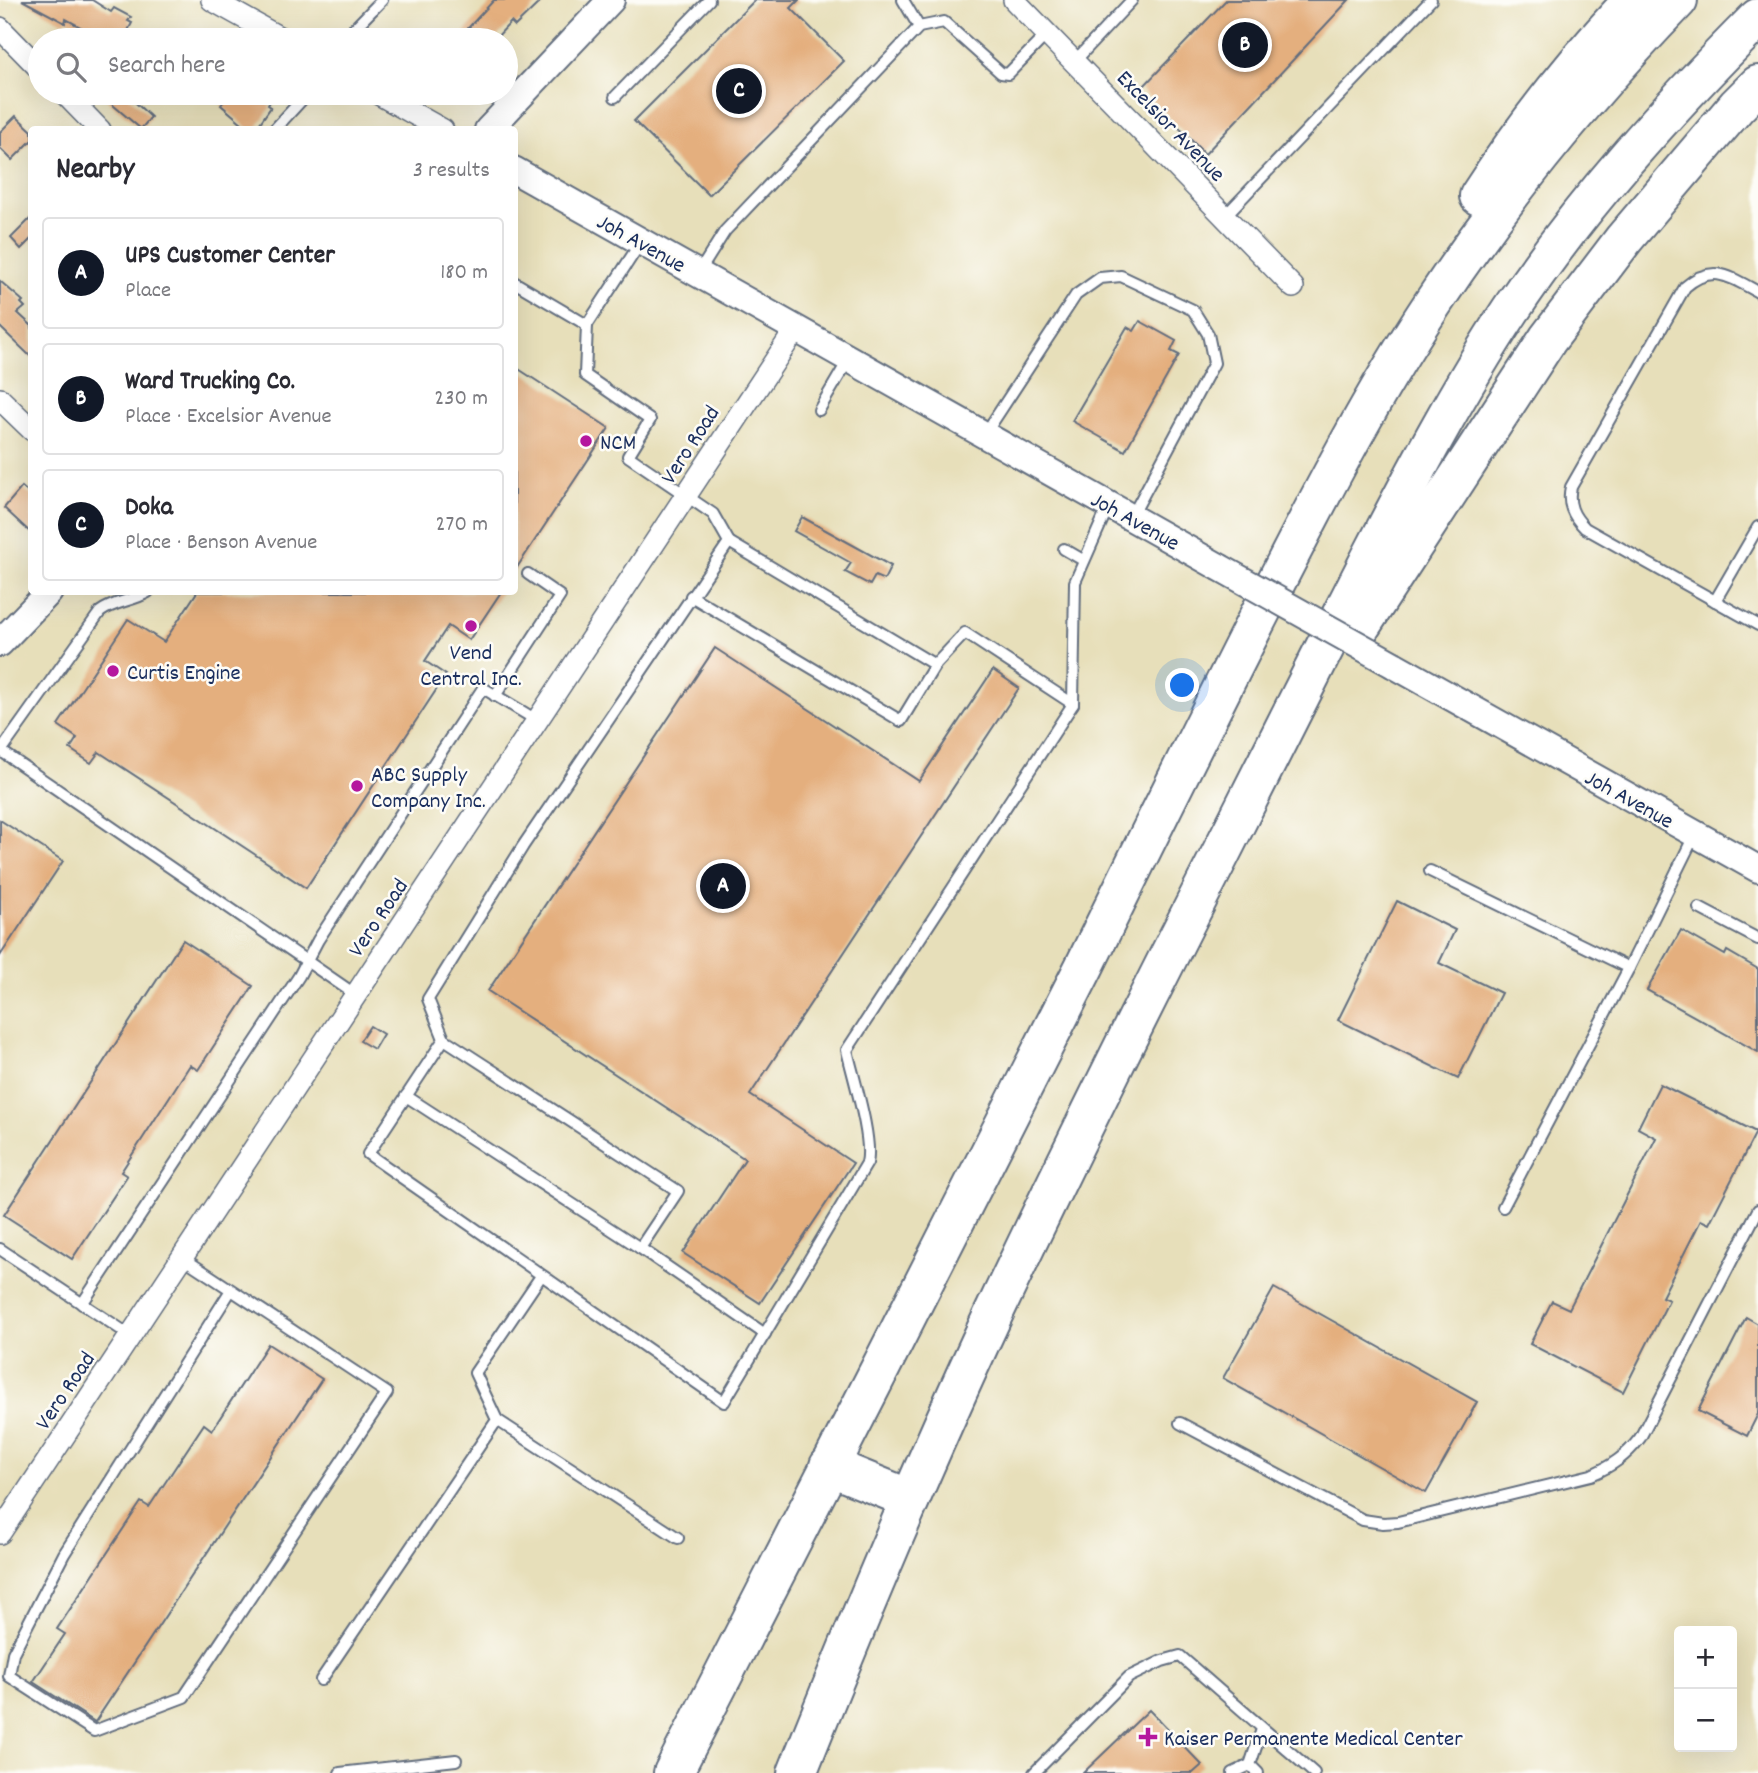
<!DOCTYPE html>
<html lang="en">
<head>
<meta charset="utf-8">
<style>
	:root { --surface:#fff; --page:#f2f2f3; --text:#2b2b33; --muted:#7c7c81; --line:#e1e1e2; --accent:#111827 }
	body { margin:0; font-family:Dekko,sans-serif; background:var(--page); color:var(--text) }
	.controls { position:absolute; right:21px; bottom:21px; display:grid; overflow:hidden; border-radius:7px; box-shadow:0 7px 28px #0002 }
	.controls button { width:63px; height:63px; display:grid; place-items:center; padding:0; border:0; border-bottom:2px solid var(--line); background:var(--surface); color:var(--text); font:35px sans-serif }
	.you { position:absolute; left:1183px; top:686px; width:24px; height:24px; margin:-18px; border:5px solid #fff; border-radius:50%; background:#1a73e8; box-shadow:0 0 0 10px #1a73e833 }
	.badge { display:grid; place-items:center; width:46px; height:46px; border-radius:50%; background:var(--accent); color:#fff; font-size:23px; font-weight:700 }
	.pin { position:absolute; translate:-50% -50%; border:4px solid #fff; box-shadow:0 2px 7px #0006 }
	.list { margin:0; padding:0; list-style:none }
	h2 { display:flex; justify-content:space-between; align-items:center; height:91px; margin:0; padding:0 28px; font-size:30px }
	h2 small { font-size:23px; font-weight:400; color:var(--muted) }
	.list li { display:grid; grid-template-columns:46px 1fr auto; gap:21px; align-items:center; box-sizing:border-box; height:112px; margin:0 14px 14px; padding:0 14px; border:2px solid var(--line); border-radius:7px }
	.list b { display:block; font-size:26px; white-space:nowrap }
	.list p { margin:0; font-size:23px; white-space:nowrap; color:var(--muted) }
	.list em { font-size:23px; font-style:normal; color:var(--muted) }
	.icon { flex:none; width:38px; height:38px; fill:none; stroke:currentColor; stroke-width:2; stroke-linecap:round; stroke-linejoin:round }
	.map { position:relative; flex:none; width:1758px; height:1773px; overflow:hidden }
	.search { position:absolute; background:var(--surface); box-shadow:0 7px 28px #0002; left:28px; top:28px; width:490px; height:77px; display:flex; align-items:center; gap:18px; box-sizing:border-box; padding:0 24px; border-radius:38px; color:var(--muted); font-size:26px }
	.panel { position:absolute; background:var(--surface); box-shadow:0 7px 28px #0002; left:28px; top:126px; width:490px; height:469px; border-radius:7px }
	.map>svg:first-child { display:block }
	.building { fill:#e4af7e }
	.lines { fill:none; stroke-linecap:round; stroke-linejoin:round }
	.service-casing { stroke:#626d7e; stroke-width:14 }
	.minor-casing { stroke:#626d7e; stroke-width:24 }
	.tertiary-casing { stroke:#626d7e; stroke-width:30 }
	.motorway-casing { stroke:#626d7e; stroke-width:42 }
	.service { stroke:#fff; stroke-width:10 }
	.minor { stroke:#fff; stroke-width:21 }
	.tertiary { stroke:#fff; stroke-width:26 }
	.motorway { stroke:#fff; stroke-width:38 }
	.tertiary-bridge-casing { stroke:#626d7e; stroke-width:30; stroke-linecap:butt }
	.tertiary-bridge { stroke:#fff; stroke-width:26 }
	.poi-dot { fill:#b5179e; stroke:#fdfcf7; stroke-width:2.5 }
	.labels { text-anchor:middle; stroke-width:5; stroke-linejoin:round; paint-order:stroke }
	.street-label { font-size:23px; fill:#1b2f5e; stroke:#fdfcf7 }
	.poi-label { font-size:23px; fill:#1b2f5e; stroke:#fdfcf7; text-anchor:start }
</style>
</head>
<body>
<div class="map">
<svg width="1758" height="1773" viewBox="0 0 1758 1773">
	<rect width="100%" height="100%" fill="#fdfcf7"/>
	<filter id="ink" filterUnits="userSpaceOnUse"><feTurbulence type="fractalNoise" baseFrequency=".0143" numOctaves="2"/><feDisplacementMap in="SourceGraphic" scale="14" xChannelSelector="R" yChannelSelector="G"/><feConvolveMatrix kernelMatrix="1 2 1 2 8 2 1 2 1" color-interpolation-filters="sRGB"/></filter>
	<filter id="wash" filterUnits="userSpaceOnUse"><feTurbulence type="fractalNoise" baseFrequency=".00686" numOctaves="4" result="noise"/><feDisplacementMap in="SourceGraphic" scale="28" xChannelSelector="R" yChannelSelector="G"/><feGaussianBlur stdDeviation="1.57" result="paint"/><feColorMatrix in="noise" values="0 0 0 0 0 0 0 0 0 0 0 0 0 0 0 0 0 1.4 0 .05"/><feComposite in="paint" operator="in"/></filter>
	<g filter="url(#wash)">
		<rect width="100%" height="100%" fill="#e7dfba"/>
		<g id="blocks">
			<g class="building">
				<path d="M22 0H92L111 12 114 8 131 17 128 21 132 23 123 40H104L66 19 65 23Z"/>
				<path d="M494 0H542L515 26 511 22 494 40H457Z"/>
				<path d="M755 0H799L791 8 844 61 709 195 634 121Z"/>
				<path d="M1226 0H1349L1205 154 1141 89Z"/>
				<path d="M99 93H125L151 117 141 129Z"/>
				<path d="M230 93H261L271 100 268 105 271 107 255 130H250L221 105Z"/>
				<path d="M16 116 32 131V140L12 160 0 148V132Z"/>
				<path d="M32 217V238L21 249 11 238Z"/>
				<path d="M0 281 23 301 21 303 25 307 18 313 32 326V358L0 327Z"/>
				<path d="M1140 321 1176 341 1171 351 1179 355 1125 451 1072 421 1127 327 1134 331Z"/>
				<path d="M514 366 609 428 514 572Z"/>
				<path d="M22 487 32 496V534L4 508Z"/>
				<path d="M802 517 891 566 884 580 875 576 870 585 845 572 851 563 794 531Z"/>
				<path d="M197 592H501L469 640 448 626 425 661 446 675 306 888 99 752 91 763 70 749 77 738 58 725 128 619 164 642Z"/>
				<path d="M715 648 919 781 993 670 1019 688 750 1095 853 1163 760 1303 683 1253 745 1159 488 991Z"/>
				<path d="M0 820 63 861 0 956Z"/>
				<path d="M1397 901 1455 930 1439 963 1501 993 1458 1079 1338 1020Z"/>
				<path d="M1681 930 1725 955 1727 951 1758 969V1052L1647 990Z"/>
				<path d="M183 940 253 986 198 1070 190 1065 121 1172 127 1176 72 1259 4 1215Z"/>
				<path d="M370 1026 383 1034 374 1049 360 1041Z"/>
				<path d="M1660 1084 1756 1132 1709 1224 1701 1220 1662 1297 1669 1300 1623 1392 1530 1344 1552 1301 1569 1309 1656 1138 1638 1128Z"/>
				<path d="M1274 1288 1477 1402 1426 1493 1223 1378Z"/>
				<path d="M1746 1317 1758 1324V1414L1747 1436 1698 1411Z"/>
				<path d="M268 1344 322 1379 95 1722 33 1682 65 1634 57 1629 141 1502 149 1507 204 1424 212 1430Z"/>
				<path d="M1149 1710 1202 1765 1193 1773H1083Z"/>
			</g>
		</g>
	</g>
	<g filter="url(#ink)">
		<use href="#blocks" fill-opacity="0" stroke="#626d7e" stroke-width="2"/>
		<g class="lines">
			<defs>
				<g id="service">
					<path d="M903 0 919 27"/>
					<path d="M343 40 382 0"/>
					<path d="M1074 62 1132 0"/>
					<path d="M615 97 709 0"/>
					<path d="M274 130 308 93"/>
					<path d="M1224 217 1431 0"/>
					<path d="M698 274 725 231 919 27 944 22 1001 73 1008 74 1047 34"/>
					<path d="M514 282 587 325 641 242"/>
					<path d="M1758 292C1730 277 1713 263 1685 287L1571 487C1567 504 1573 516 1585 528L1758 625"/>
					<path d="M587 325 585 375 650 420 628 456 713 514 729 542 523 846 428 999 444 1039 368 1154 724 1402 867 1163C873 1139 853 1077 847 1050L1073 704 1075 582 1109 505"/>
					<path d="M819 410 849 359"/>
					<path d="M985 434 1076 295 1100 278 1121 276 1193 310 1208 334 1214 363 1131 518"/>
					<path d="M729 542 935 665 965 633 1073 704"/>
					<path d="M1064 549 1083 560"/>
					<path d="M148 592C133 601 115 601 100 612L1 751 356 995"/>
					<path d="M691 596 901 721 935 665"/>
					<path d="M1715 601 1758 527"/>
					<path d="M495 696 560 596 528 574"/>
					<path d="M1430 871 1629 968"/>
					<path d="M1699 908 1758 939"/>
					<path d="M444 1039 678 1191 640 1248"/>
					<path d="M406 1096 640 1248 765 1334"/>
					<path d="M1503 1207 1629 968 1695 834"/>
					<path d="M0 1249 131 1336"/>
					<path d="M183 1258 387 1393 184 1697 94 1731 9 1676 13 1653 64 1554 231 1290"/>
					<path d="M82 1304 299 976 318 940 483 688 538 721"/>
					<path d="M497 1420 678 1538"/>
					<path d="M1180 1423 1363 1520 1383 1523 1398 1522 1591 1475C1612 1466 1626 1456 1640 1438L1758 1210"/>
					<path d="M321 1680 497 1420 475 1373 541 1276"/>
					<path d="M340 1773 456 1760"/>
					<path d="M1034 1773 1129 1677 1162 1661 1180 1656 1314 1773"/>
					<path d="M1233 1773 1250 1765"/>
					<path d="M1258 1773 1250 1765 1262 1729"/>
				</g>
				<g id="minor">
					<path d="M212 0 284 40"/>
					<path d="M1014 0 1293 287"/>
					<path d="M0 28 40 69"/>
					<path d="M64 93 100 130"/>
					<path d="M377 93 443 130"/>
					<path d="M0 399 32 430"/>
					<path d="M0 1533 796 329"/>
				</g>
				<g id="tertiary">
					<path d="M488 130 611 0"/>
					<path d="M514 170 1219 567"/>
					<path d="M0 643 49 592"/>
					<path d="M1394 665 1758 869"/>
				</g>
				<g id="motorway">
					<path d="M1479 196C1524 126 1576 61 1633 0"/>
					<path d="M1359 629 1548 339 1624 239 1737 106 1758 85"/>
					<path d="M829 1466 910 1499"/>
					<path d="M673 1773C810 1504 949 1237 1084 967 1146 841 1208 715 1272 590 1322 492 1372 395 1433 303 1505 194 1587 94 1678 0"/>
					<path d="M797 1773C858 1620 922 1467 992 1317 1065 1162 1142 1008 1220 855 1270 756 1320 656 1371 557 1414 474 1458 390 1510 311 1581 204 1668 108 1758 18"/>
				</g>
			</defs>
			<use href="#service" class="service-casing"/>
			<use href="#minor" class="minor-casing"/>
			<use href="#tertiary" class="tertiary-casing"/>
			<use href="#motorway" class="motorway-casing"/>
			<use href="#service" class="service"/>
			<use href="#minor" class="minor"/>
			<use href="#tertiary" class="tertiary"/>
			<use href="#motorway" class="motorway"/>
			<defs>
				<path id="tertiary-bridge" d="M1219 567 1394 665"/>
			</defs>
			<use href="#tertiary-bridge" class="tertiary-bridge-casing"/>
			<use href="#tertiary-bridge" class="tertiary-bridge"/>
		</g>
	</g>
	<g class="poi-dot">
		<circle cx="586" cy="441" r="7"/>
		<circle cx="471" cy="626" r="7"/>
		<circle cx="113" cy="671" r="7"/>
		<circle cx="357" cy="786" r="7"/>
		<path d="M1144.5 1726.5h7v7h7v7h-7v7h-7v-7h-7v-7h7z"/>
	</g>
	<g class="labels">
		<g class="street-label">
			<text transform="translate(1172 125) rotate(46)" y="8">Excelsior Avenue</text>
			<text transform="translate(642 242) rotate(29)" y="8">Joh Avenue</text>
			<text transform="translate(689 444) rotate(-57)" y="8">Vero Road</text>
			<text transform="translate(1136 520) rotate(29)" y="8">Joh Avenue</text>
			<text transform="translate(1630 798) rotate(29)" y="8">Joh Avenue</text>
			<text transform="translate(377 917) rotate(-56)" y="8">Vero Road</text>
			<text transform="translate(64 1390) rotate(-56)" y="8">Vero Road</text>
		</g>
		<g class="poi-label">
			<text x="600" y="449">NCM</text>
			<text x="471" y="659" text-anchor="middle">Vend<tspan x="471" dy="26">Central Inc.</tspan></text>
			<text x="127" y="679">Curtis Engine</text>
			<text x="371" y="781">ABC Supply<tspan x="371" dy="26">Company Inc.</tspan></text>
			<text x="1164" y="1745">Kaiser Permanente Medical Center</text>
		</g>
	</g>
</svg>
<div class="controls">
<button>+</button>
<button>−</button>
</div>
<div class="you"></div>
<div class="pin badge" style="left:723px;top:886px">A</div>
<div class="pin badge" style="left:1245px;top:45px">B</div>
<div class="pin badge" style="left:739px;top:91px">C</div>
<div class="search"><svg class="icon" aria-label="search" viewBox="0 0 24 24"><circle cx="10" cy="10" r="6"/><path d="M15 15l6 6"/></svg>Search here</div>
<section class="panel">
<h2>Nearby<small>3 results</small></h2>
<ul class="list">
<li><span class="badge">A</span><div><b>UPS Customer Center</b><p>Place</p></div><em>180 m</em></li>
<li><span class="badge">B</span><div><b>Ward Trucking Co.</b><p>Place · Excelsior Avenue</p></div><em>230 m</em></li>
<li><span class="badge">C</span><div><b>Doka</b><p>Place · Benson Avenue</p></div><em>270 m</em></li>
</ul>
</section>
</div>
</body>
</html>
